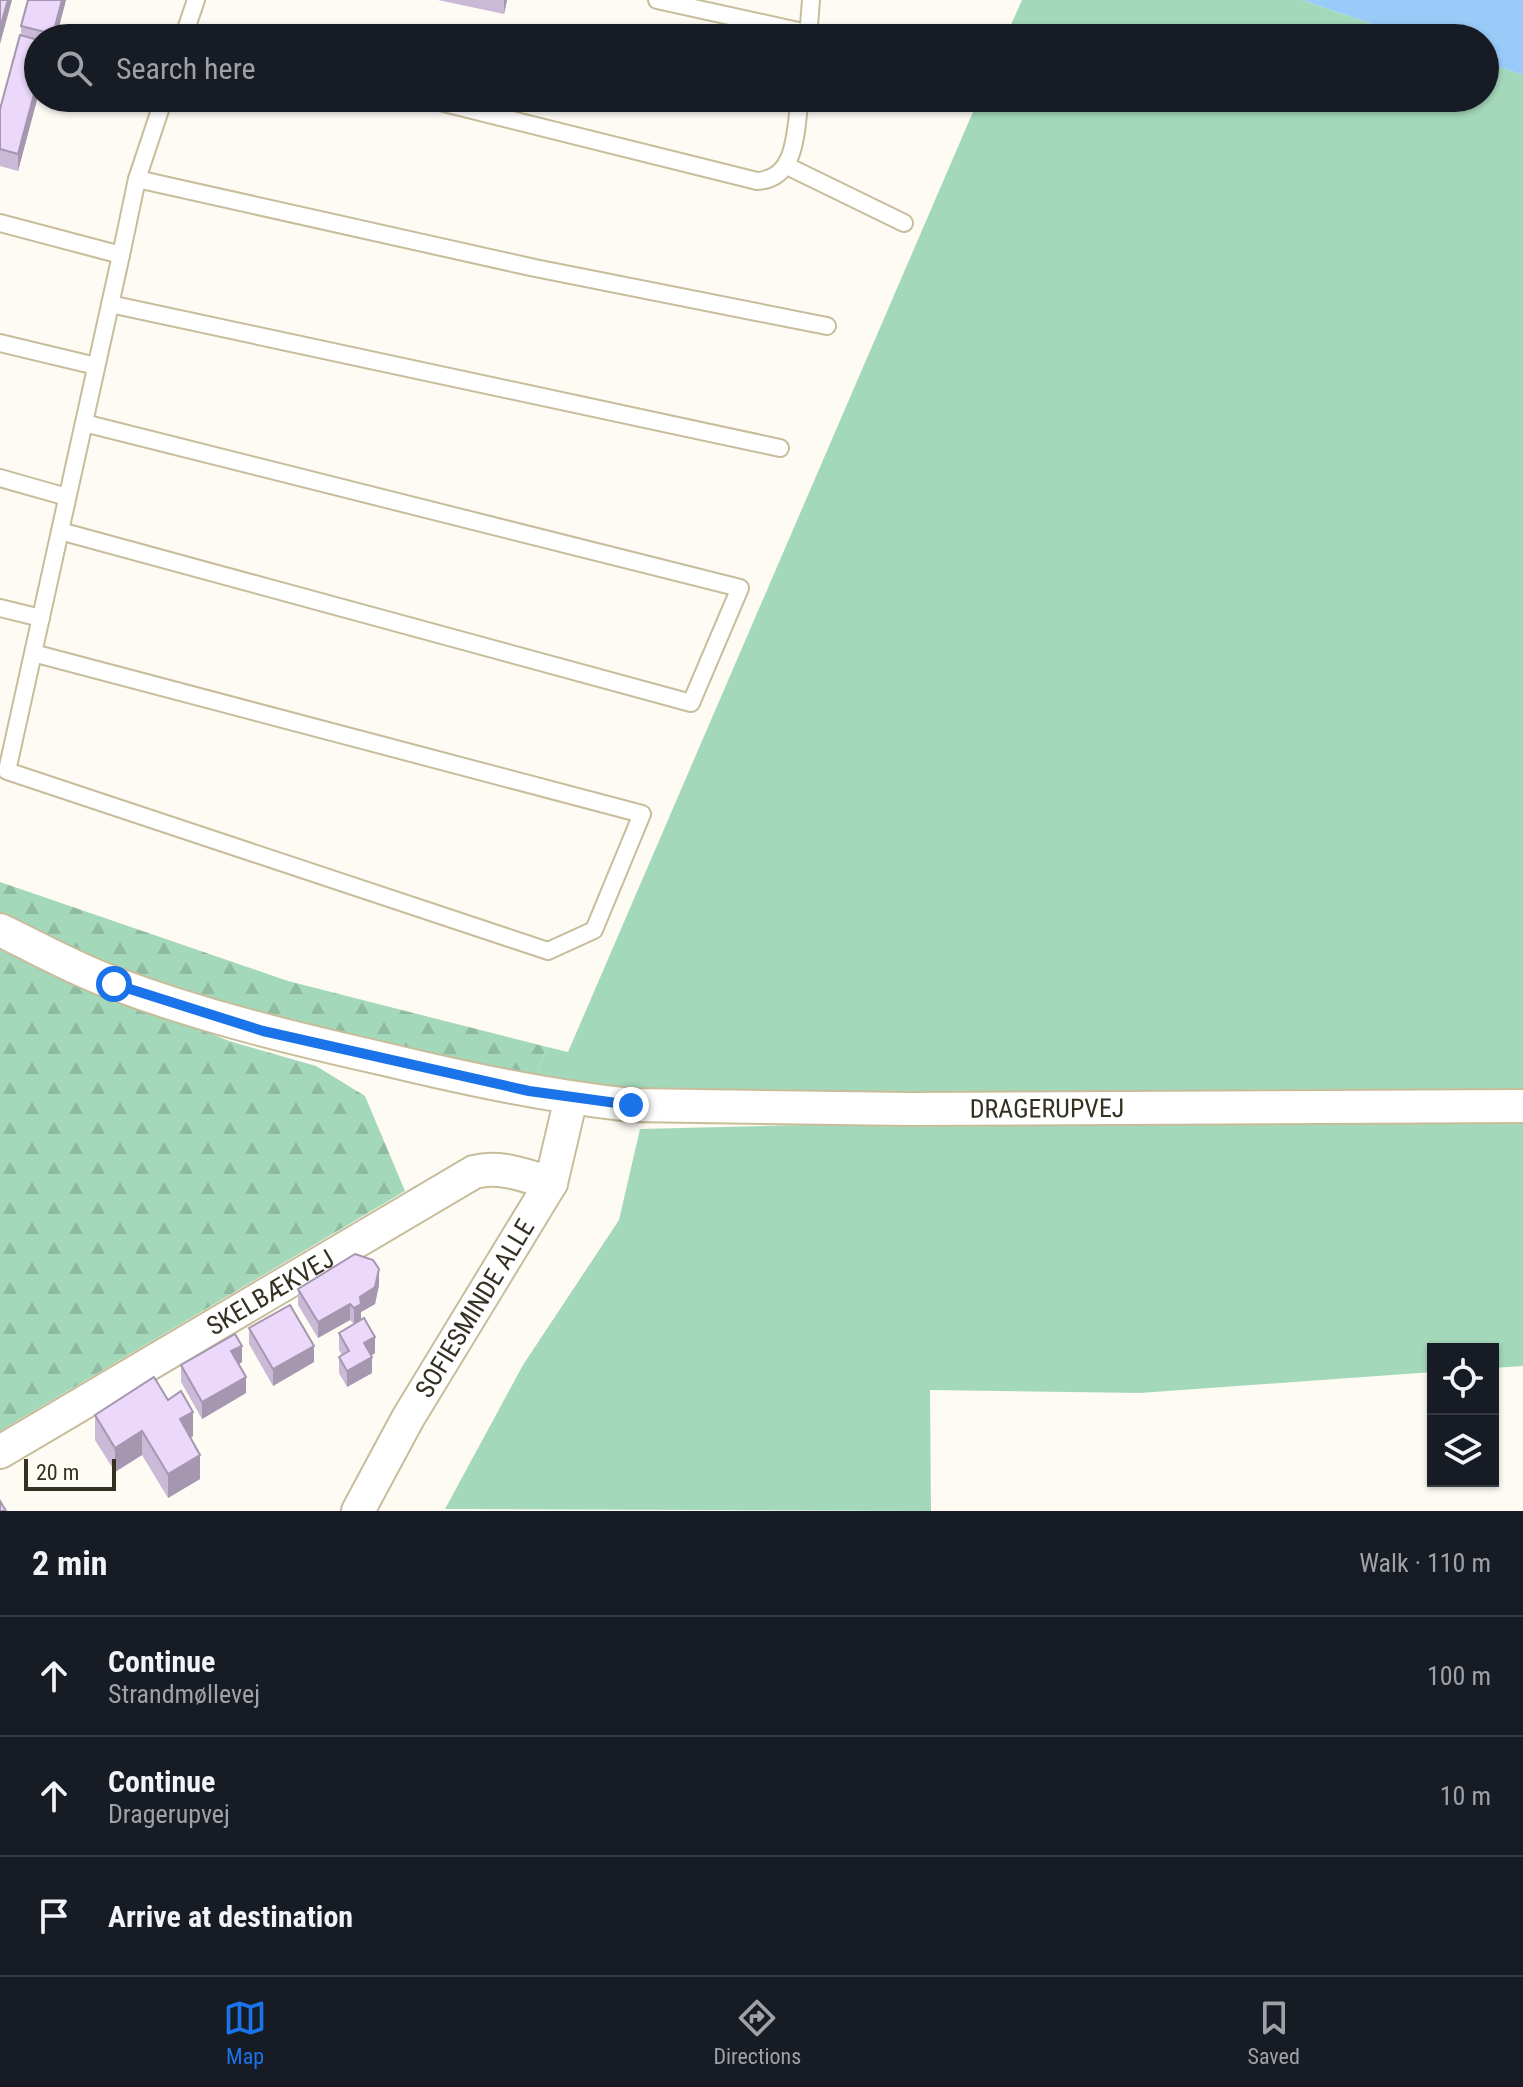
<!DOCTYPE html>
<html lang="en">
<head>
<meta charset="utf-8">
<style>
	:root { --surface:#171b24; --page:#20242c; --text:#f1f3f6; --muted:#9ea1a6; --line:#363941; --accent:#1a73e8 }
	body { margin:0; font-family:"Roboto Condensed",sans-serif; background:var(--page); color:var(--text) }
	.controls { position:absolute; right:24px; bottom:24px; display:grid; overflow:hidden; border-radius:0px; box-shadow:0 2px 6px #0004 }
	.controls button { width:72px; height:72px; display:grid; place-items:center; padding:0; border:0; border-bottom:2px solid var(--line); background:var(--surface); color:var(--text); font:40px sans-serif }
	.scale { position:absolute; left:24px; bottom:20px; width:92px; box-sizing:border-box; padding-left:8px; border:4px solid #343022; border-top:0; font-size:22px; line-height:28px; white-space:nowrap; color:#343022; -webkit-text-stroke:6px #fdfbf4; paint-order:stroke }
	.stop { position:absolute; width:24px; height:24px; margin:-18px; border:6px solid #1a73e8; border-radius:50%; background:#fff }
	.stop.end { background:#1a73e8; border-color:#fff; box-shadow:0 2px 8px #0008 }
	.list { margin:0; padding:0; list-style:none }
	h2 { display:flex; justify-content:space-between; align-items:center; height:104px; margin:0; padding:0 32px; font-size:34px }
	h2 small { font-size:26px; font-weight:400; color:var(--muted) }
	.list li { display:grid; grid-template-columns:52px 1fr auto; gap:24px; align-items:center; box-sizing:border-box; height:120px; padding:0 32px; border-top:2px solid var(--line) }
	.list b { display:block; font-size:30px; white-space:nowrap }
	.list p { margin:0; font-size:26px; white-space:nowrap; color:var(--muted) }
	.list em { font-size:26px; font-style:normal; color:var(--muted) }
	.icon { flex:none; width:44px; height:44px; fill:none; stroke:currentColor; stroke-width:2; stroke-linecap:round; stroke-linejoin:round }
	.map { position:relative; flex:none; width:1523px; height:1511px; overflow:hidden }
	.search { position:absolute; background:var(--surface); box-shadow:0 2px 6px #0004; left:24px; right:24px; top:24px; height:88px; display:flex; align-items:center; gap:20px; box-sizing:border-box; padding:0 28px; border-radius:44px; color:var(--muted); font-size:30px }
	.sheet { height:464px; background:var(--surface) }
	nav { display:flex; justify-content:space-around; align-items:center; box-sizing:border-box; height:112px; border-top:2px solid var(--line); background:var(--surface); font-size:22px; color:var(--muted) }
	nav a { display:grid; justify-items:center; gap:4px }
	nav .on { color:var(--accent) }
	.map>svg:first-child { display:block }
	.green { fill:#a4d8ba }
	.forest { fill:url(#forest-firs) }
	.water { fill:#99cbf8 }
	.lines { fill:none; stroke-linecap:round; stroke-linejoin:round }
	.service-casing { stroke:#c8bd9b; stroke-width:20 }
	.minor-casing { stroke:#c8bd9b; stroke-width:36 }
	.service { stroke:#fff; stroke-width:16 }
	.minor { stroke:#fff; stroke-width:32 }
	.wall { fill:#cabad7 }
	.shaded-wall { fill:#a497af }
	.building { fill:#ebd8fa; stroke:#a497af; stroke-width:2 }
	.route { stroke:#1a73e8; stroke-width:10 }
	.labels { text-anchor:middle; stroke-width:6; stroke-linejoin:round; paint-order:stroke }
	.street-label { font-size:26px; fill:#343022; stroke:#fdfbf4 }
</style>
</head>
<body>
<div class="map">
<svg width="1523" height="1511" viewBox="0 0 1523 1511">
	<defs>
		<pattern id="forest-firs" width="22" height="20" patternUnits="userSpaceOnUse" patternTransform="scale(2)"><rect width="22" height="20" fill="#a4d8ba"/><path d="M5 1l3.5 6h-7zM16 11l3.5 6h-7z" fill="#8ebaa0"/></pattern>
	</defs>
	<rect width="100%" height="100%" fill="#fdfbf4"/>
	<g class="green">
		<path d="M1022 0H1302L1414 38H1005Z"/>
		<path d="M1485 62 1523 75V1092L785 1097 628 1092 535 1078 547 1047 568 1052 979 98H1485Z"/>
		<path d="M1523 1118V1366L1493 1368V1349H1433V1372L1140 1393 930 1390 931 1511 445 1509 523 1365 619 1220 640 1129 965 1121Z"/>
	</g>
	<g class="forest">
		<path d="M0 882 288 981 547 1047 535 1078 285 1026 138 979 0 917Z"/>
		<path d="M0 950 229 1041 316 1066 365 1096 405 1191 0 1431Z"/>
	</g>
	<path class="water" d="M1302 0H1523V75L1485 62V38H1414Z"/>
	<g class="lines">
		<defs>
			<g id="service">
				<path d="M657 0 830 38"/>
				<path d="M183 38 196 0"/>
				<path d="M808 38 811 0"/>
				<path d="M424 98 757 181C798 179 795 129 800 98"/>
				<path d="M787 166 904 223"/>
				<path d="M137 179 164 98"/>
				<path d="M0 223 121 255 7 771 548 951 594 930 642 814 33 653"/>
				<path d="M121 255 137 179 535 268 827 326"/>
				<path d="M110 304 780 448"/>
				<path d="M0 343 96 366"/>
				<path d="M0 478 67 497"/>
				<path d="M60 531 691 703 740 588 84 423"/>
				<path d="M0 608 41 618"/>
			</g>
			<g id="minor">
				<path id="s1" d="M0 930C38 948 76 970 116 984 202 1016 291 1038 380 1058 463 1078 546 1096 631 1105L910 1109 1523 1106"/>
				<path id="s2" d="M0 1452 474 1172C501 1165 525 1176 551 1183"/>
				<path id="s3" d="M358 1511 408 1418 551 1183 571 1098"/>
			</g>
		</defs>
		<use href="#service" class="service-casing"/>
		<use href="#minor" class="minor-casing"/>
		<use href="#service" class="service"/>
		<use href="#minor" class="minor"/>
	</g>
	<g class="wall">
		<path d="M28 0H66L56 38H38V96L18 171 0 166V109L21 35V26Z"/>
		<path d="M438 0H507L504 14Z"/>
		<path d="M379 1285 375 1304 361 1312 354 1324 350 1320 318 1338 298 1305V1289Z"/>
		<path d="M249 1328 314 1362 273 1386 249 1344Z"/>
		<path d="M339 1333 375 1353 371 1356 372 1373 347 1387 339 1373V1357L342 1355 339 1350Z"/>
		<path d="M242 1362 239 1364 246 1393 202 1419 181 1382V1365Z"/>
		<path d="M168 1400 193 1436 190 1438 200 1479 168 1498 142 1455 115 1472 95 1440V1415Z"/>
	</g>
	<g class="shaded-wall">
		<path d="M8 0H12L0 44V28Z"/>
		<path d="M62 0H66L56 38H53Z"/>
		<path d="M504 0H507L504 14Z"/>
		<path d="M38 79V96L18 171V154Z"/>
		<path d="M379 1269V1285L375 1304 361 1312V1320L354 1324V1308L360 1297Z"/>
		<path d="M350 1304V1320L318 1338V1322Z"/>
		<path d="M375 1337V1353L364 1360V1343Z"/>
		<path d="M242 1346V1362L231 1368V1351Z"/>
		<path d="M314 1346V1362L273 1386V1369Z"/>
		<path d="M372 1357V1373L347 1387V1371Z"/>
		<path d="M246 1377V1393L202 1419V1402Z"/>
		<path d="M193 1412V1436L180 1443V1419Z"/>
		<path d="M142 1431V1455L115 1472V1448Z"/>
		<path d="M200 1455V1479L168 1498V1474Z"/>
	</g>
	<g class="building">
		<path d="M0 0H8L0 28Z"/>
		<path d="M28 0H62L53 34 21 26Z"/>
		<path d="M20 35 38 40V79L18 154 0 149V109Z"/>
		<path d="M355 1254 373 1260 379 1269 375 1287 360 1297 361 1304 354 1308 350 1304 318 1322 298 1289Z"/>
		<path d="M290 1305 314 1346 273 1369 249 1328Z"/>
		<path d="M364 1318 375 1337 364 1343 372 1357 347 1371 339 1357 349 1351 339 1333Z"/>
		<path d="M235 1334 242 1346 231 1351 246 1377 202 1402 181 1365Z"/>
		<path d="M154 1377 168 1400 181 1391 193 1412 180 1419 200 1455 168 1474 142 1431 115 1448 95 1415Z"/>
		<path d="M0 1501 6 1511H0Z"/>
	</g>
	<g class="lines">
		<path class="route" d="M114 984 263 1031 529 1091 631 1105"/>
	</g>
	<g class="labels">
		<g class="street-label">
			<text dy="9" stroke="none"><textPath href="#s1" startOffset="1074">DRAGERUPVEJ</textPath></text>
			<text dy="9" stroke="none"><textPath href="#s2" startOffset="314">SKELBÆKVEJ</textPath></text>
			<text dy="9" stroke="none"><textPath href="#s3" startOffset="234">SOFIESMINDE ALLE</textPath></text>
		</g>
	</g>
</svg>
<div class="controls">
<button><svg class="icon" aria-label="locate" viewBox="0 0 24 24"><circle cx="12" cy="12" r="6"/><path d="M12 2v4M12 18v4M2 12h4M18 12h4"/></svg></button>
<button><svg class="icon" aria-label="layers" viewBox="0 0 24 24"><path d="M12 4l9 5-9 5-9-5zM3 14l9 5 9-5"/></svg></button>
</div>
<div class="scale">20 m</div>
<div class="stop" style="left:114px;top:984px"></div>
<div class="stop end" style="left:631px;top:1105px"></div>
<div class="search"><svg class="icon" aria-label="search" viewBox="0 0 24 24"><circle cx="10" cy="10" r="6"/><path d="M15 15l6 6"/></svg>Search here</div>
</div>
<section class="sheet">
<h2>2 min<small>Walk · 110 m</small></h2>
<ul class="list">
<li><svg class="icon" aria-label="ahead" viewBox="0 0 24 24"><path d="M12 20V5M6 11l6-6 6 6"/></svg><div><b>Continue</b><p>Strandmøllevej</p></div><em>100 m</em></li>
<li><svg class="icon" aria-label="ahead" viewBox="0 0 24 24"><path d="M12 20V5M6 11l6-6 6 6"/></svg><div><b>Continue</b><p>Dragerupvej</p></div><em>10 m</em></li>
<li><svg class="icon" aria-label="arrive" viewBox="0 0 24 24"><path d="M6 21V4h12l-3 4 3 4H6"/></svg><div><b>Arrive at destination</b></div></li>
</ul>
</section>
<nav>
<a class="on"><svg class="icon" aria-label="map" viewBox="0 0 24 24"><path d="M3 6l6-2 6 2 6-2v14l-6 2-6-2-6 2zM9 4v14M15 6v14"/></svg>Map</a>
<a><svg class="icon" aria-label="directions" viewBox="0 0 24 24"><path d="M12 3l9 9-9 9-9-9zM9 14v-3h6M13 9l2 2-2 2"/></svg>Directions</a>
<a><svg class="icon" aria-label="saved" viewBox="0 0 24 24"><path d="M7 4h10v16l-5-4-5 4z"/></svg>Saved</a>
</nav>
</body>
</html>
